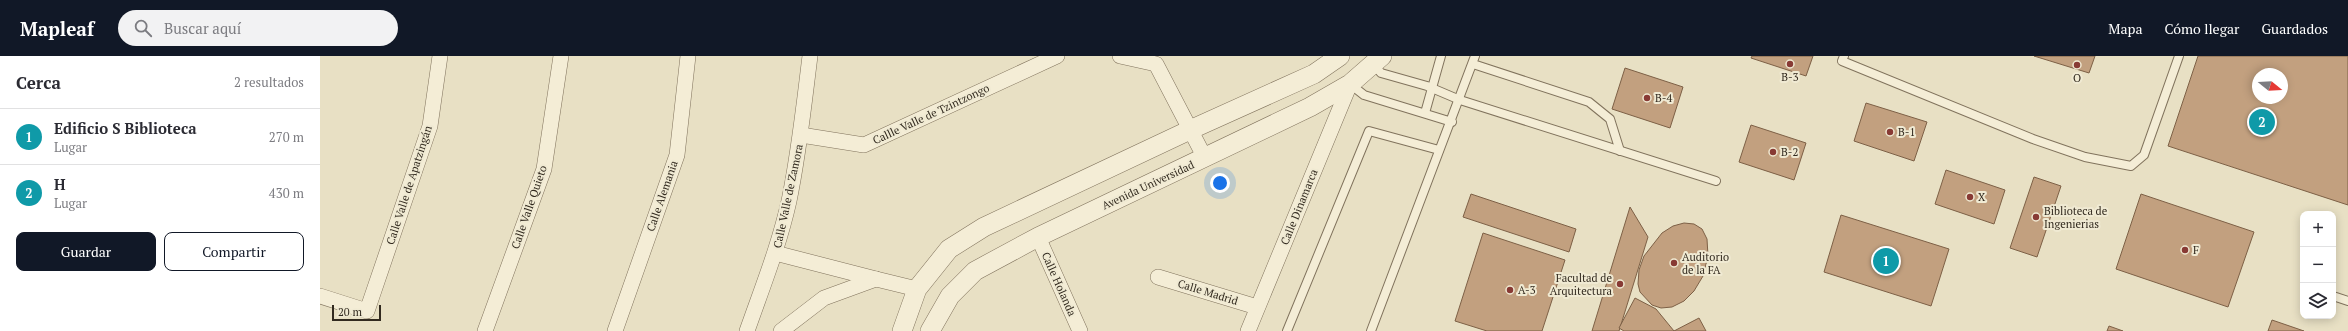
<!DOCTYPE html>
<html lang="es">
<head>
<meta charset="utf-8">
<style>
	:root { --surface:#fff; --page:#f2f2f3; --text:#2b2b33; --muted:#7c7c81; --line:#e1e1e2; --accent:#111827 }
	body { margin:0; font-family:"PT Serif",serif; background:var(--page); color:var(--text) }
	.controls { position:absolute; right:12px; bottom:12px; display:grid; overflow:hidden; border-radius:8px; box-shadow:0 2px 10px #0003 }
	.controls button { width:36px; height:36px; display:grid; place-items:center; padding:0; border:0; border-bottom:1px solid var(--line); background:var(--surface); color:var(--text); font:20px sans-serif }
	.compass { position:absolute; left:1932px; top:12px; width:36px; height:36px; border-radius:50%; background:var(--surface); box-shadow:0 2px 10px #0003; rotate:108deg }
	.scale { position:absolute; left:12px; bottom:10px; width:49px; box-sizing:border-box; padding-left:4px; border:2px solid #322a1f; border-top:0; font-size:11px; line-height:14px; white-space:nowrap; color:#322a1f; -webkit-text-stroke:3px #f0ead3; paint-order:stroke }
	.you { position:absolute; left:900px; top:127px; width:14px; height:14px; margin:-10px; border:3px solid #fff; border-radius:50%; background:#1a73e8; box-shadow:0 0 0 6px #1a73e833 }
	.badge { display:grid; place-items:center; width:26px; height:26px; border-radius:50%; background:var(--accent); color:#fff; font-size:13px; font-weight:700 }
	.pin { position:absolute; translate:-50% -50%; border:2px solid #fff; box-shadow:0 1px 4px #0006 }
	.list { margin:0; padding:0; list-style:none }
	h2 { display:flex; justify-content:space-between; align-items:center; height:52px; margin:0; padding:0 16px; font-size:17px }
	h2 small { font-size:13px; font-weight:400; color:var(--muted) }
	.list li { display:grid; grid-template-columns:26px 1fr auto; gap:12px; align-items:center; box-sizing:border-box; height:56px; padding:0 16px; border-top:1px solid var(--line) }
	.list b { display:block; font-size:15px; white-space:nowrap }
	.list p { margin:0; font-size:13px; white-space:nowrap; color:var(--muted) }
	.list em { font-size:13px; font-style:normal; color:var(--muted) }
	.actions { display:flex; gap:8px; padding:12px 16px }
	.actions a { flex:1; padding:9px 0; border:1px solid var(--accent); border-radius:8px; text-align:center; font-size:14px; color:var(--accent) }
	.actions .main { background:var(--accent); color:#fff }
	.icon { flex:none; width:22px; height:22px; fill:none; stroke:currentColor; stroke-width:2; stroke-linecap:round; stroke-linejoin:round }
	.map { position:relative; flex:none; width:2028px; height:275px; overflow:hidden }
	header { display:flex; align-items:center; gap:24px; box-sizing:border-box; height:56px; padding:0 20px; background:var(--accent); color:#fff }
	header strong { font-size:19px }
	nav { display:flex; gap:22px; margin-inline-start:auto; font-size:14px }
	.search { width:280px; height:36px; background:var(--page); display:flex; align-items:center; gap:10px; box-sizing:border-box; padding:0 14px; border-radius:22px; color:var(--muted); font-size:15px }
	main { display:flex }
	aside { flex:1; background:var(--surface) }
	.map>svg:first-child { display:block }
	.building { fill:#c2a07f; stroke:#7d6046; fill-rule:evenodd }
	.lines { fill:none; stroke-linecap:round; stroke-linejoin:round }
	.service-casing { stroke:#81735d; stroke-width:10 }
	.minor-casing { stroke:#81735d; stroke-width:16 }
	.tertiary-casing { stroke:#81735d; stroke-width:20 }
	.service { stroke:#f4edd6; stroke-width:8 }
	.minor { stroke:#f4edd6; stroke-width:15 }
	.tertiary { stroke:#f4edd6; stroke-width:19 }
	.poi-dot { fill:#883a34; stroke:#f0ead3; stroke-width:1.5 }
	.labels { text-anchor:middle; stroke-width:4; stroke-linejoin:round; paint-order:stroke }
	.poi-label { font-size:11px; fill:#322a1f; stroke:#f0ead3; text-anchor:start }
	.street-label { font-size:11px; fill:#322a1f; stroke:#f0ead3 }
</style>
</head>
<body>
<header>
<strong>Mapleaf</strong>
<div class="search"><svg class="icon" aria-label="search" viewBox="0 0 24 24"><circle cx="10" cy="10" r="6"/><path d="M15 15l6 6"/></svg>Buscar aquí</div>
<nav><a>Mapa</a><a>Cómo llegar</a><a>Guardados</a></nav>
</header>
<main>
<aside>
<h2>Cerca<small>2 resultados</small></h2>
<ul class="list">
<li><span class="badge" style="background:#0f9aa8">1</span><div><b>Edificio S Biblioteca</b><p>Lugar</p></div><em>270 m</em></li>
<li><span class="badge" style="background:#0f9aa8">2</span><div><b>H</b><p>Lugar</p></div><em>430 m</em></li>
</ul>
<div class="actions"><a class="main">Guardar</a><a>Compartir</a></div>
</aside>
<div class="map">
<svg width="2028" height="275" viewBox="0 0 2028 275">
	<rect width="100%" height="100%" fill="#e8e0c4"/>
	<g class="building">
		<path d="M1432 0H1493L1486 20 1431 2Z"/>
		<path d="M1714 0H1775L1769 17Z"/>
		<path d="M1878 0H2028V149L1848 90ZM1938 18H1962V42H1938Z"/>
		<path d="M1305 12 1363 31 1350 72 1292 53Z"/>
		<path d="M1546 47 1607 66 1594 105 1534 85Z"/>
		<path d="M1431 69 1486 87 1474 124 1419 106Z"/>
		<path d="M1626 114 1685 134 1674 168 1615 148Z"/>
		<path d="M1714 121 1741 130 1717 201 1690 192Z"/>
		<path d="M1151 138 1256 173 1249 196 1143 161Z"/>
		<path d="M1821 138 1934 176 1908 251 1796 213Z"/>
		<path d="M1310 151 1328 181 1299 275H1272Z"/>
		<path d="M1521 159 1629 193 1611 250 1504 216Z"/>
		<path d="M1364 167 1374 168 1382 173 1387 183 1388 200 1383 220 1374 235 1364 245 1352 251 1341 252 1332 249 1320 236 1318 228 1319 214 1324 200 1342 177 1353 170Z"/>
		<path d="M1163 177 1245 204 1222 275H1167L1135 265Z"/>
		<path d="M1315 242 1336 253 1354 275H1304L1299 272Z"/>
		<path d="M1379 262 1386 275H1354Z"/>
		<path d="M1952 264 1984 275H1948Z"/>
		<path d="M1789 270 1803 275H1787Z"/>
	</g>
	<g class="lines">
		<defs>
			<g id="service">
				<path d="M1524 0 1522 5 1713 83 1765 101 1811 110 1824 99 1859 0"/>
				<path d="M1053 8 1061 17 1107 30 1140 44 1396 125"/>
				<path d="M1153 8 1269 46 1290 63 1300 95"/>
				<path d="M1030 28 1044 39 1132 66"/>
				<path d="M1105 57 1121 0"/>
				<path d="M2013 240 2028 245"/>
				<path d="M967 275 1049 75 1119 94"/>
				<path d="M1051 275 1155 0"/>
			</g>
			<g id="minor">
				<path d="M800 0 836 8 885 102"/>
				<path d="M481 79 544 89 737 0"/>
				<path d="M718 181 760 275"/>
				<path d="M455 197 556 223"/>
				<path d="M838 221 937 251"/>
				<path d="M0 240 47 255 110 70 120 0"/>
				<path d="M165 275 224 113 241 0"/>
				<path d="M295 275 357 99 368 0"/>
				<path d="M427 275C442 232 459 190 469 145 479 97 484 48 490 0"/>
				<path d="M461 275 504 242 556 223 597 233"/>
				<path d="M928 275 1030 28"/>
			</g>
			<g id="tertiary">
				<path d="M582 275 597 233 629 193 664 171 872 73 994 18 1020 0"/>
				<path d="M610 275 630 240 655 215 718 181 990 51 1030 28 1062 0"/>
			</g>
		</defs>
		<use href="#service" class="service-casing"/>
		<use href="#minor" class="minor-casing"/>
		<use href="#tertiary" class="tertiary-casing"/>
		<use href="#service" class="service"/>
		<use href="#minor" class="minor"/>
		<use href="#tertiary" class="tertiary"/>
	</g>
	<g class="poi-dot">
		<circle cx="1470" cy="8" r="4"/>
		<circle cx="1757" cy="9" r="4"/>
		<circle cx="1327" cy="42" r="4"/>
		<circle cx="1570" cy="76" r="4"/>
		<circle cx="1453" cy="96" r="4"/>
		<circle cx="1650" cy="141" r="4"/>
		<circle cx="1716" cy="161" r="4"/>
		<circle cx="1865" cy="194" r="4"/>
		<circle cx="1354" cy="207" r="4"/>
		<circle cx="1300" cy="228" r="4"/>
		<circle cx="1190" cy="234" r="4"/>
	</g>
	<g class="labels">
		<g class="poi-label">
			<text x="1470" y="25" text-anchor="middle">B-3</text>
			<text x="1757" y="26" text-anchor="middle">O</text>
			<text x="1335" y="46">B-4</text>
			<text x="1578" y="80">B-1</text>
			<text x="1461" y="100">B-2</text>
			<text x="1658" y="145">X</text>
			<text x="1724" y="159">Biblioteca de<tspan x="1724" dy="13">Ingenierias</tspan></text>
			<text x="1873" y="198">F</text>
			<text x="1362" y="205">Auditorio<tspan x="1362" dy="13">de la FA</tspan></text>
			<text x="1292" y="226" text-anchor="end">Facultad de<tspan x="1292" dy="13">Arquitectura</tspan></text>
			<text x="1198" y="238">A-3</text>
		</g>
		<g class="street-label">
			<text transform="translate(611 58) rotate(-25)" y="4">Callle Valle de Tzintzongo</text>
			<text transform="translate(89 129) rotate(-72)" y="4">Calle Valle de Apatzingán</text>
			<text transform="translate(828 129) rotate(-25)" y="4">Avenida Universidad</text>
			<text transform="translate(342 140) rotate(-71)" y="4">Calle Alemania</text>
			<text transform="translate(468 140) rotate(-78)" y="4">Calle Valle de Zamora</text>
			<text transform="translate(209 151) rotate(-71)" y="4">Calle Valle Quieto</text>
			<text transform="translate(979 151) rotate(-68)" y="4">Calle Dinamarca</text>
			<text transform="translate(739 228) rotate(66)" y="4">Calle Holanda</text>
			<text transform="translate(888 236) rotate(17)" y="4">Calle Madrid</text>
		</g>
	</g>
</svg>
<div class="controls">
<button>+</button>
<button>−</button>
<button><svg class="icon" aria-label="layers" viewBox="0 0 24 24"><path d="M12 4l9 5-9 5-9-5zM3 14l9 5 9-5"/></svg></button>
</div>
<svg class="compass" viewBox="-18 -18 36 36"><path d="M0-13l5 13h-10z" fill="#e53935"/><path d="M0 13l5-13h-10z" fill="#7c7c81"/></svg>
<div class="scale">20 m</div>
<div class="you"></div>
<div class="pin badge" style="left:1566px;top:205px;background:#0f9aa8">1</div>
<div class="pin badge" style="left:1942px;top:66px;background:#0f9aa8">2</div>
</div>
</main>
</body>
</html>
